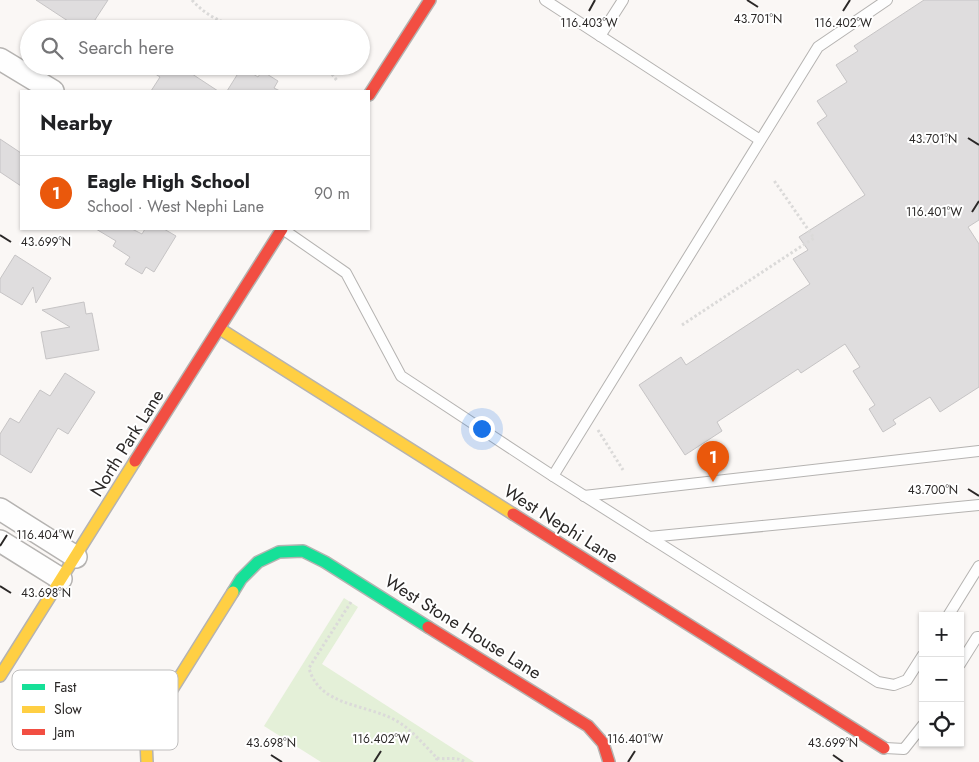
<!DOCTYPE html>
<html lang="en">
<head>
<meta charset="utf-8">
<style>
	:root { --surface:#fff; --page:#f2f2f2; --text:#202124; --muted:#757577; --line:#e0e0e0; --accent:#ea580c }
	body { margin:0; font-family:Jost,sans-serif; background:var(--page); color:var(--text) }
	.controls { position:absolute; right:15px; bottom:15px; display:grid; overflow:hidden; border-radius:0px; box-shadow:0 1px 4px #0004 }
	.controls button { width:45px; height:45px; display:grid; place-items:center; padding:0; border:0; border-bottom:1px solid var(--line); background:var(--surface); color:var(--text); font:25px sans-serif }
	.you { position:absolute; left:481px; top:428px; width:18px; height:18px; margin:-12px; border:4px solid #fff; border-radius:50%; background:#1a73e8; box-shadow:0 0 0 8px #1a73e833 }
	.badge { display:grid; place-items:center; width:32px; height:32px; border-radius:50%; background:var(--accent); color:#fff; font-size:16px; font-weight:700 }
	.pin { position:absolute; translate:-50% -41px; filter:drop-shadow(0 1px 2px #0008) }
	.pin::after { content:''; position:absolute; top:26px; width:18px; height:15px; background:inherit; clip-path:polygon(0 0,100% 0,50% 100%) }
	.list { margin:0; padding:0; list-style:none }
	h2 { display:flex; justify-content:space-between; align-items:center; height:65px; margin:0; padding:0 20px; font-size:21px }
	h2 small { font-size:16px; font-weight:400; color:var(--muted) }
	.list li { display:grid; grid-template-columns:32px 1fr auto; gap:15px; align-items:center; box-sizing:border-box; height:75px; padding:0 20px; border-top:1px solid var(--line) }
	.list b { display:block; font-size:19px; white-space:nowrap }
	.list p { margin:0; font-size:16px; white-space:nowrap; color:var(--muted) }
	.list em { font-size:16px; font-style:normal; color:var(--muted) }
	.icon { flex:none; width:28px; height:28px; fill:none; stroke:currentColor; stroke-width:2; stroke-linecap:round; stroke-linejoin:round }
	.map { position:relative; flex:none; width:979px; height:762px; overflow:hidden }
	.search { position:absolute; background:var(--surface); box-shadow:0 1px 4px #0004; left:20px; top:20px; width:350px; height:55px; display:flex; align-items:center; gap:12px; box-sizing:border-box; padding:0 18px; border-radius:28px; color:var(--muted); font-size:19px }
	.panel { position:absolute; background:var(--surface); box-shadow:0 1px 4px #0004; left:20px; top:90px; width:350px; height:140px; border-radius:0px }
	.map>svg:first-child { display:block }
	.green { fill:#e4f0d8 }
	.building { fill:#dfddde; stroke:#c6c4c5 }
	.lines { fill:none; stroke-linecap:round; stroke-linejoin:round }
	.lane-casing { stroke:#b5b3b1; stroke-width:12 }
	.street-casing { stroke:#b5b3b1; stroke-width:24 }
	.fast-casing { stroke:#b5b3b1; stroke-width:14 }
	.slow-casing { stroke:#b5b3b1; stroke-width:14 }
	.jam-casing { stroke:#b5b3b1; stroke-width:14 }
	.path { stroke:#dbdad9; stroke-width:3; stroke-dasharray:2.5 2.5; stroke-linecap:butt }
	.lane { stroke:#fefefe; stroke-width:10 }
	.street { stroke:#fefefe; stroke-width:21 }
	.fast { stroke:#16e098; stroke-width:11 }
	.slow { stroke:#ffcf43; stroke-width:11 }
	.jam { stroke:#f24e42; stroke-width:11 }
	.ticks { fill:none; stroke:#2b2827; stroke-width:2 }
	.labels { text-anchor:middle; stroke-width:4; stroke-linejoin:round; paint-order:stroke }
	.street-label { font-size:18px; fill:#2b2827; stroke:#fff }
	.key { fill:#fff; stroke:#bfbebe; stroke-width:1 }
	.key-label { font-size:14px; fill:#2b2827 }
	.ticks-label { font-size:12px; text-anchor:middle; fill:#2b2827; stroke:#fff; stroke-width:4; stroke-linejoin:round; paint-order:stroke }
</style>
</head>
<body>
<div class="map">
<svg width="979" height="762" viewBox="0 0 979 762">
	<rect width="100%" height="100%" fill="#faf7f5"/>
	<path class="green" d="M344 598 358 607 322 664 474 762H321L264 726Z"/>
	<g class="building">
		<path d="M36 0H108L89 29H67L71 23Z"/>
		<path d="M924 0H979V220L968 227 979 244V387L940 412 930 397 893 420 896 424 883 432 869 409 875 405 853 371 860 367 845 344 801 373 798 369 717 422 722 431 685 455 639 385 681 357 686 365 810 284 793 259 808 250 799 237 865 195 817 123 827 116 817 101 847 82 836 65 858 51 854 46Z"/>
		<path d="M143 66H180L218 91H151L160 77Z"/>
		<path d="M242 67 258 77 262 71 278 81 274 88 280 91H227Z"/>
		<path d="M0 139 21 153V186L0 172Z"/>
		<path d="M96 229H132L142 234 145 229H164L176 236 154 272 146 267 142 274 125 264 130 257 113 246 116 241Z"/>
		<path d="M15 255 51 278 36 303 33 287 22 305 0 292V279Z"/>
		<path d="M84 302 86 314 92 313 99 350 46 359 41 332 70 327 42 310Z"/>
		<path d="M65 373 95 392 68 434 58 428 31 473 0 454V434L10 418 19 423 40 390 50 396Z"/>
	</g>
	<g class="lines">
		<defs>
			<g id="lane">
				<path d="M545 0 760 140"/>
				<path d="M600 36 623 0"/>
				<path d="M284 230 346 273 401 376 553 476 818 47 887 0"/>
				<path d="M553 476 878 682 894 685 907 680 923 655"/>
				<path d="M584 496 979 451"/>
				<path d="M649 537 979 505"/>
				<path d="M948 616 979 566"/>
				<path d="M960 664 977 637H979"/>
				<path d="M885 748 904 749 923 725"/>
			</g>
			<g id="street">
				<path d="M0 59 53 91"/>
				<path d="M0 509 76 557"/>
				<path d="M0 541 61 579"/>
			</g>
			<path id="fast" d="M233 592 241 579 258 562 279 552 303 551 325 562 428 627"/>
			<g id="slow">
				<path d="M220 329 513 514"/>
				<path d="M0 676 135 461"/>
				<path d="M147 762 146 741 151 723 233 592"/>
			</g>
			<g id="jam">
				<path d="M369 95 430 0"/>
				<path d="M135 461 282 229"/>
				<path d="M513 514 884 748"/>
				<path d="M428 627 588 726 603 743 609 762"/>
			</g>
		</defs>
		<use href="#lane" class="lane-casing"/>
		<use href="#street" class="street-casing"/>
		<use href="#fast" class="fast-casing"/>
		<use href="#slow" class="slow-casing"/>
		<use href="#jam" class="jam-casing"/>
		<g class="path">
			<path d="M192 0C205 15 221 22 240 29"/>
			<path d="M326 66 338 82"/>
			<path d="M682 325 814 238 773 179"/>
			<path d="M598 430 623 470"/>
			<path d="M351 602 312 663 309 668C319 705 362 704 391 718 409 726 423 744 437 758L436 762"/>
			<path d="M437 758C447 760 456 756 465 762"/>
		</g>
		<use href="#lane" class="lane"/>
		<use href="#street" class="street"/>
		<use href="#fast" class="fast"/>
		<use href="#slow" class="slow"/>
		<use href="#jam" class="jam"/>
	</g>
	<path class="ticks" d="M747 0 758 7M589 11 595 0M843 11 850 0M968 138 979 145M972 212 979 201M0 235 11 242M968 489 979 496M0 546 7 535M0 586 11 593M271 755 282 762M833 755 843 762M374 762 381 751M628 762 635 751"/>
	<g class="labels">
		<g class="street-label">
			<text transform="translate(127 443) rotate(-58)" y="6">North Park Lane</text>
			<text transform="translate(561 524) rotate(32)" y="6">West Nephi Lane</text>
			<text transform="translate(463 627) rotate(32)" y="6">West Stone House Lane</text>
		</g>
	</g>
	<rect x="12" y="670" width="166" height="80" rx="8" class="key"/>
	<rect x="22" y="684" width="23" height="6" fill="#16e098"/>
	<rect x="22" y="706" width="23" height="7" fill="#ffcf43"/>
	<rect x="22" y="729" width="23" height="6" fill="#f24e42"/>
	<g class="key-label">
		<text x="54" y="692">Fast</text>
		<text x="54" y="714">Slow</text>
		<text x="54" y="737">Jam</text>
	</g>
	<g class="ticks-label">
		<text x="758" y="23">43.701°N</text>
		<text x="589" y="27">116.403°W</text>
		<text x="843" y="27">116.402°W</text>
		<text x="933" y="143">43.701°N</text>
		<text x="934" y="216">116.401°W</text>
		<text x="46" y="246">43.699°N</text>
		<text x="933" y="494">43.700°N</text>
		<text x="45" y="539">116.404°W</text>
		<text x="46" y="597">43.698°N</text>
		<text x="381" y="743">116.402°W</text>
		<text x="635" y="743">116.401°W</text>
		<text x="271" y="747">43.698°N</text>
		<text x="833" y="747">43.699°N</text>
	</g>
</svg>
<div class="controls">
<button>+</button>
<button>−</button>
<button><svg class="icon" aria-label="locate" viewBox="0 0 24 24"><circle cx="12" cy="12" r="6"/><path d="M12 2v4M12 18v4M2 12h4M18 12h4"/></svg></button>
</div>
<div class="you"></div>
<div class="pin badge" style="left:713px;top:482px">1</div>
<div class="search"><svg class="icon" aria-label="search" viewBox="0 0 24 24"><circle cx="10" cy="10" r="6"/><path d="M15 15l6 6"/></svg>Search here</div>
<section class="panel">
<h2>Nearby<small></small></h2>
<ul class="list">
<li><span class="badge">1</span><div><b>Eagle High School</b><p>School · West Nephi Lane</p></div><em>90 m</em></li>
</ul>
</section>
</div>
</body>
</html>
